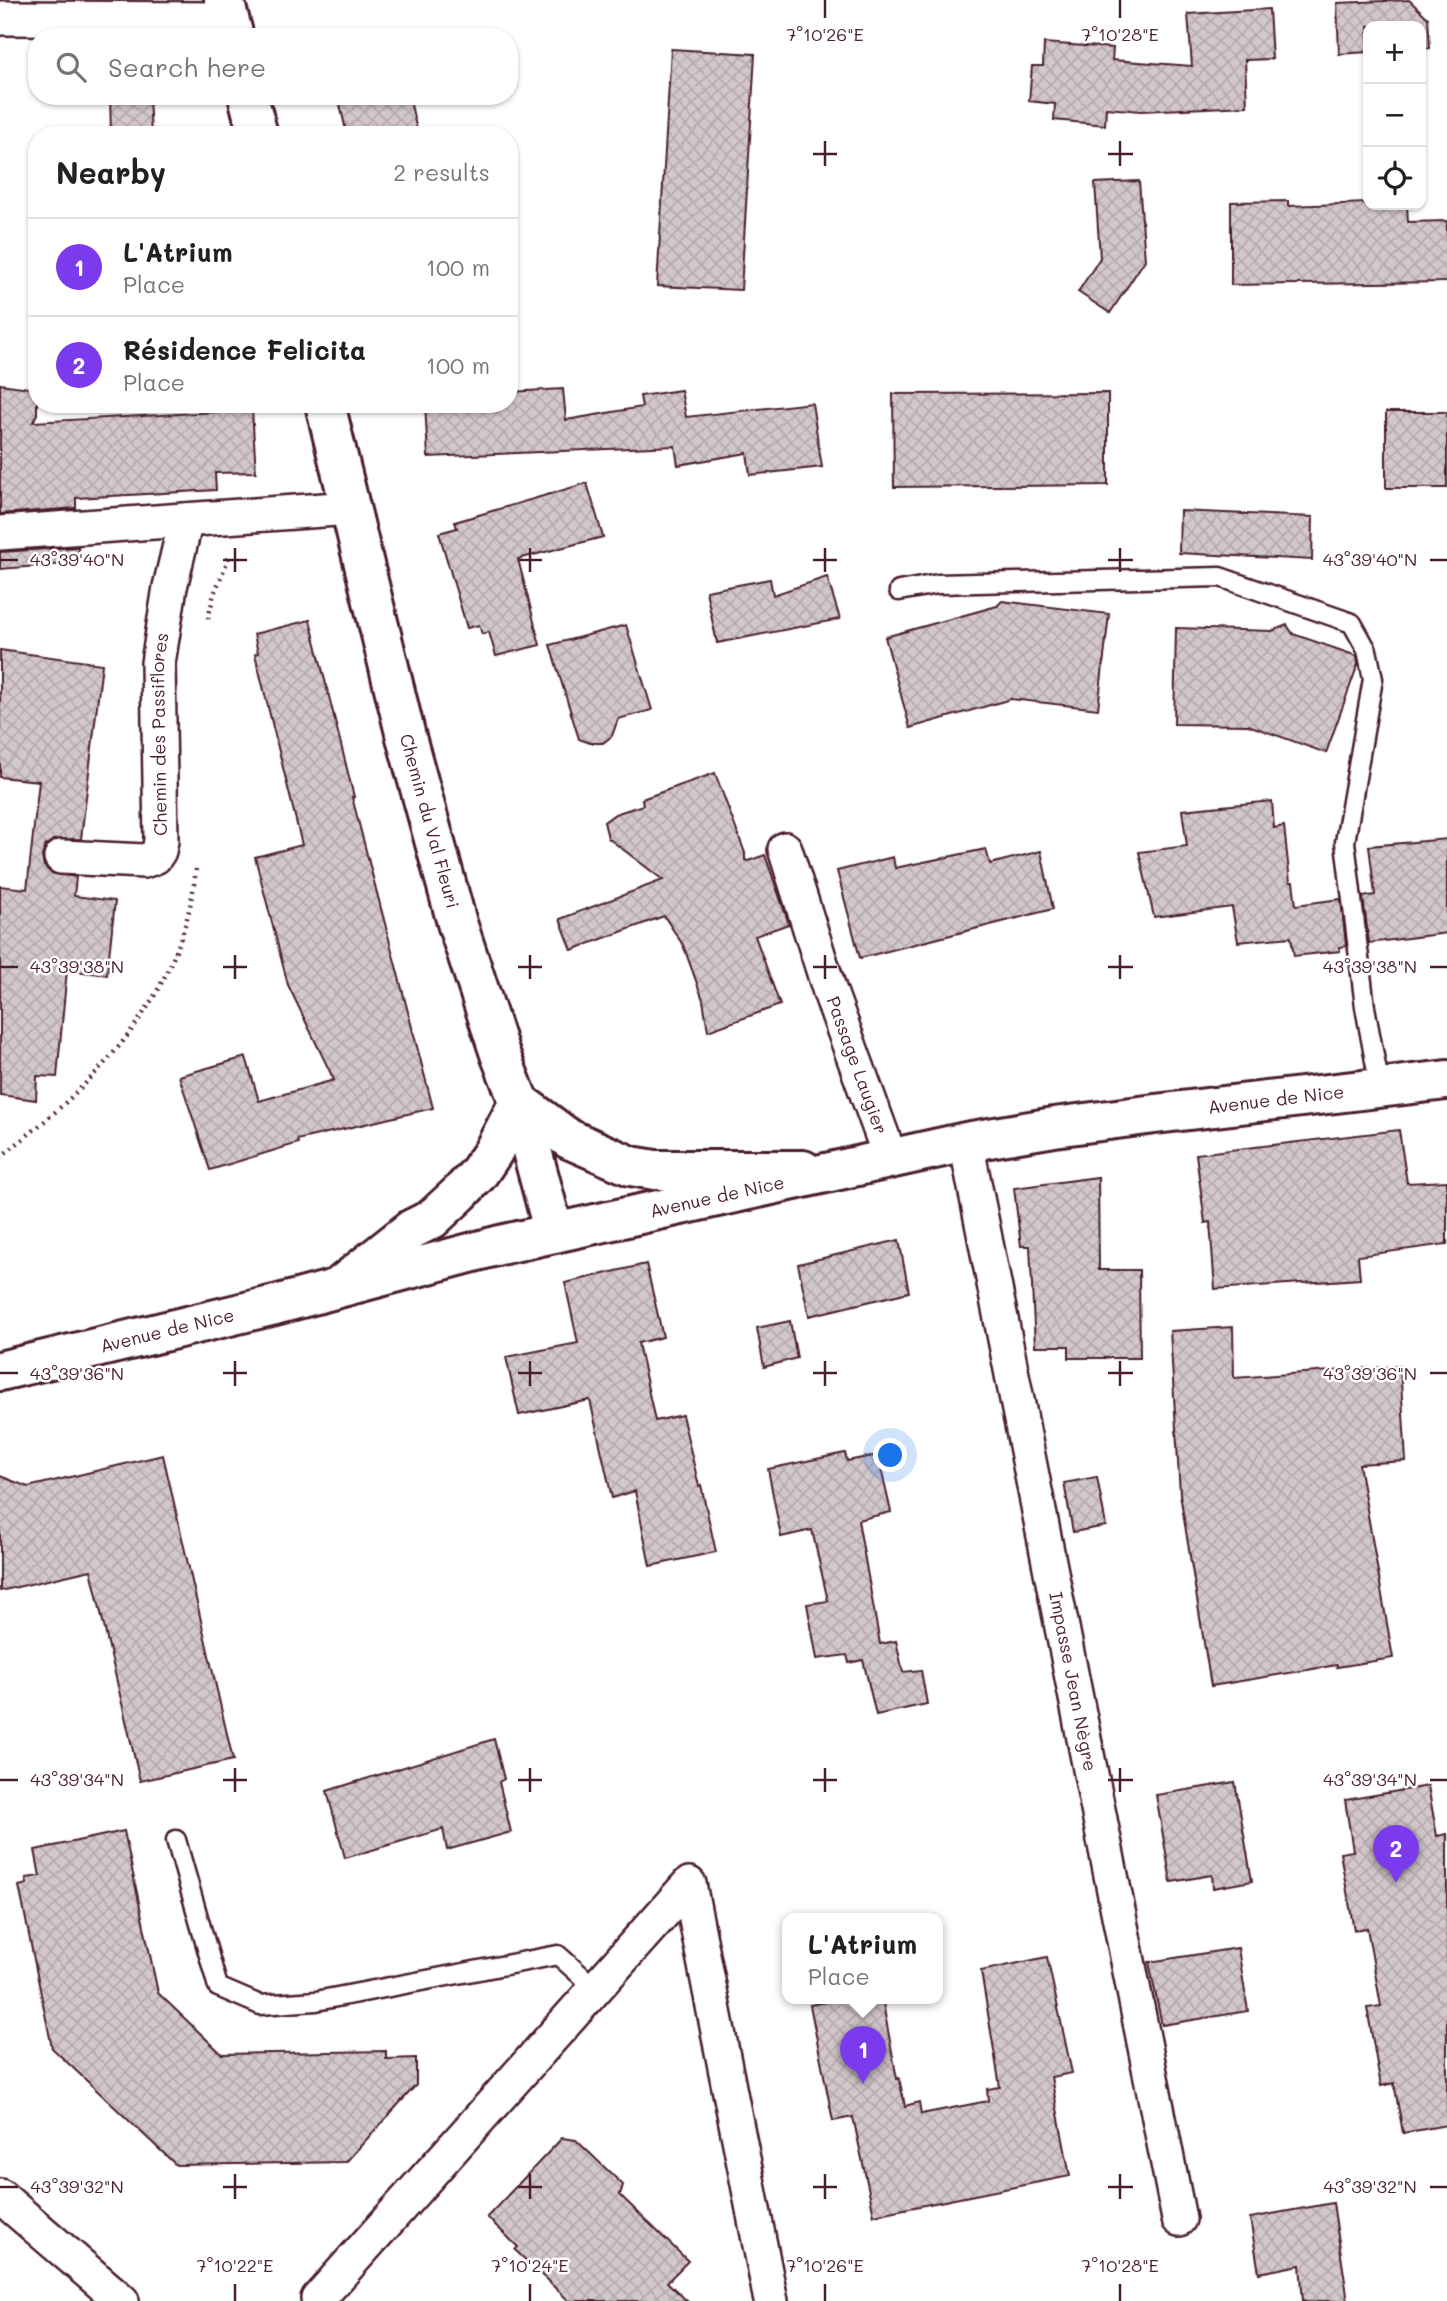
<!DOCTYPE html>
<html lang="en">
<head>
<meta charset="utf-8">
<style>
	:root { --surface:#fff; --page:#f6f6f6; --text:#202124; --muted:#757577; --line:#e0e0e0; --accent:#7c3aed }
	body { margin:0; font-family:Mali,sans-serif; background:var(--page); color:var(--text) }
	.controls { position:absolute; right:21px; top:21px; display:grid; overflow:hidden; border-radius:14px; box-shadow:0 2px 5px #0004 }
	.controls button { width:63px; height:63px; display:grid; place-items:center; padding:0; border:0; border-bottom:2px solid var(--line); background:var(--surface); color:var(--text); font:35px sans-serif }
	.you { position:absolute; left:891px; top:1456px; width:24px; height:24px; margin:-18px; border:5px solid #fff; border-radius:50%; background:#1a73e8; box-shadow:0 0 0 10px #1a73e833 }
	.badge { display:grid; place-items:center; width:46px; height:46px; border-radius:50%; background:var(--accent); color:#fff; font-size:23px; font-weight:700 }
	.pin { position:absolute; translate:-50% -58px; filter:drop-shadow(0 2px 4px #0008) }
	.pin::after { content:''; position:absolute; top:37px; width:24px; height:21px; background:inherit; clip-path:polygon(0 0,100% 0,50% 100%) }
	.popup { position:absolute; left:782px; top:1913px; width:161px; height:91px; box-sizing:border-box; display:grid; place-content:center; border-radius:14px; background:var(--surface); filter:drop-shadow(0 2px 5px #0005); font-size:23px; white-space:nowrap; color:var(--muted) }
	.popup b { font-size:26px; color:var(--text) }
	.popup::after { content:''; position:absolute; left:50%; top:100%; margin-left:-14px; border:14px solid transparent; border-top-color:var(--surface) }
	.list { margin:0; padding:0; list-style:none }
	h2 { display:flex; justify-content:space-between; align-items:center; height:91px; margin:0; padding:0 28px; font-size:30px }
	h2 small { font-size:23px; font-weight:400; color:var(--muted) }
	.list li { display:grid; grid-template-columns:46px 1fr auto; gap:21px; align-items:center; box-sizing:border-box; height:98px; padding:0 28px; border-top:2px solid var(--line) }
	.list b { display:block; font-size:26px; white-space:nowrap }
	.list p { margin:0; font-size:23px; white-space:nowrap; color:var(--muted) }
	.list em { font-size:23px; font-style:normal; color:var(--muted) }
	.icon { flex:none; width:38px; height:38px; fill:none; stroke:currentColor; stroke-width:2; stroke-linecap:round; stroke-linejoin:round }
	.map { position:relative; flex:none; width:1447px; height:2301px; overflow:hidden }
	.search { position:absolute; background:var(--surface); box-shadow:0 2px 5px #0004; left:28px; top:28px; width:490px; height:77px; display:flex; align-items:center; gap:18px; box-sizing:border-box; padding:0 24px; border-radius:28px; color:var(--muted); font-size:26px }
	.panel { position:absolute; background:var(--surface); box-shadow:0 2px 5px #0004; left:28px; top:126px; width:490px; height:287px; border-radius:28px }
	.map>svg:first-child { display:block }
	.building { fill:url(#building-cross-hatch); stroke:#4a1f2b; stroke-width:2 }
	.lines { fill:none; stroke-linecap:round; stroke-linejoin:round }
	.lane-casing { stroke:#4a1f2b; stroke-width:23 }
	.street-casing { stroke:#4a1f2b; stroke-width:38 }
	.secondary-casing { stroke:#4a1f2b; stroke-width:44 }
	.primary-casing { stroke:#4a1f2b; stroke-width:44 }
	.path { stroke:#4a1f2b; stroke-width:4.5; stroke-dasharray:2 5; stroke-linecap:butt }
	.lane { stroke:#fff; stroke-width:18 }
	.street { stroke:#fff; stroke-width:33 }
	.secondary { stroke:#fff; stroke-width:38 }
	.primary { stroke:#fff; stroke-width:38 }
	.ticks { fill:none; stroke:#4a1f2b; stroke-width:2.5 }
	.labels { text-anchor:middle; stroke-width:5; stroke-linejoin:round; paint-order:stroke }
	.street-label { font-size:18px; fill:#4a1f2b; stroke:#fff }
	.ticks-label { font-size:18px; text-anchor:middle; fill:#4a1f2b; stroke:#fff; stroke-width:5; stroke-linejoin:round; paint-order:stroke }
</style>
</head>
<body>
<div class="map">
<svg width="1447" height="2301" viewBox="0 0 1447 2301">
	<defs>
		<pattern id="building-cross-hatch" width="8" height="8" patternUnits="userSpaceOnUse" patternTransform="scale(1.75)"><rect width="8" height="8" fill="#d2c7cb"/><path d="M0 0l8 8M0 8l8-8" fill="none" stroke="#b6aaae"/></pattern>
	</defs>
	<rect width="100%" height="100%" fill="#fff"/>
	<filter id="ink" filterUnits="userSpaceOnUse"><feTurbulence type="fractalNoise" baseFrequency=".0143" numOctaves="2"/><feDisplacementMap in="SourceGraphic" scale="14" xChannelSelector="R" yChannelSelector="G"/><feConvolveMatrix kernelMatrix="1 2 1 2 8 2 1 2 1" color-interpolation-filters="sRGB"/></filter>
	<g filter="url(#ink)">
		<g class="building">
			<path d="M1409 0 1428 18 1430 48 1421 49V26H1368V52L1339 54 1337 3Z"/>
			<path d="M1269 9 1272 59 1245 60 1247 106 1141 111 1106 108 1105 125 1054 120 1055 104 1029 101 1032 66H1043L1044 43 1113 48 1112 60 1192 66 1188 14Z"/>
			<path d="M671 49 755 54 741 290 657 286Z"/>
			<path d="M110 96H149L151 135H111Z"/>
			<path d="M338 96H409L418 135H347Z"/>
			<path d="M1139 181 1145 260 1110 313 1078 292 1100 258 1095 183Z"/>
			<path d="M1288 201V206L1368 203V205H1382V208L1407 206 1408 222 1447 221V282L1231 285V202Z"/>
			<path d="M0 384 37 389V414L33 422 252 410 256 472 215 473 216 490 76 498V508L0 514Z"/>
			<path d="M563 389 566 420 642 407 640 396 681 390 686 417 812 403 822 467 750 475 747 453 678 465 675 446 428 457 425 404H509V392Z"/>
			<path d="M1108 393V485L894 487 893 394Z"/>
			<rect x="1386" y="412" width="61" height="76"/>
			<path d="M587 483 603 537 518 559 540 645 496 656 489 632 482 634 479 625 467 628 439 533 457 528 455 522Z"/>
			<path d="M1180 511 1313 517 1312 560 1179 553Z"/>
			<path d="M78 547 79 563 0 569V552Z"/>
			<path d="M827 577 840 619 717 643 706 591 770 579 773 595Z"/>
			<path d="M1002 601 1109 614 1098 709 1011 699 910 728 885 637 997 606Z"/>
			<path d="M310 620 354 797H352L433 1108 297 1140 298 1143 210 1170 179 1076 246 1057 259 1101 334 1080 288 985 255 857 302 845 255 654 258 653 254 634Z"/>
			<path d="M626 625 652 710 618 719 612 736 603 743H590L579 739 550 645Z"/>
			<path d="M1287 625 1293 634 1357 656 1358 664 1326 753 1248 725 1174 724 1176 628 1272 631Z"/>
			<path d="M0 650 102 664 81 839 53 840 45 846 42 857 44 866 51 873 76 877 74 896 115 901 107 975 67 970 57 1077 37 1076 36 1100 0 1095V886L27 889 39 781 0 777Z"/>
			<path d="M715 773 745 853V860L748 861 765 855 789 924 755 936 780 1005 708 1031 703 1000 683 945 664 916 572 950 560 919 663 880 608 838 604 822 615 814 643 805 642 799Z"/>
			<path d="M1272 801 1274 828 1284 826 1290 882H1293L1296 905 1341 899 1346 946 1340 947V951L1294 956 1291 937 1238 942 1232 907 1154 917 1139 852 1187 846 1182 810Z"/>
			<path d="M1447 839V933L1369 943 1363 897 1375 895 1369 846Z"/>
			<path d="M986 849 990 864 1041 851 1053 909 860 958 837 871 893 857 895 868Z"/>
			<path d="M1399 1130 1407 1183 1447 1181V1244L1358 1256 1360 1279 1215 1289 1210 1222 1205 1223 1196 1154Z"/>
			<path d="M1098 1177 1099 1270H1139L1140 1358H1069V1346H1035L1030 1246H1021L1014 1188Z"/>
			<path d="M899 1240 909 1292 809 1316 798 1264Z"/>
			<path d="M646 1264 663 1337 638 1343 655 1421 682 1415 699 1486 701 1485 716 1552 650 1566 635 1491 612 1498 590 1400 519 1415 506 1357 578 1343 565 1283Z"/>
			<path d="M790 1321 797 1358 764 1367 757 1328Z"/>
			<path d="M1233 1327 1234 1378 1400 1366 1406 1461 1359 1464 1393 1658 1337 1667V1665L1211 1686 1180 1494 1170 1331Z"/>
			<path d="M845 1453 847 1461 878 1455 891 1512 858 1520 880 1644 896 1641 903 1672 921 1670 927 1704 876 1715 863 1660 849 1663 847 1655 817 1659 807 1604 828 1601 812 1530 781 1537 768 1469Z"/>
			<path d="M163 1455 233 1760 140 1781 91 1570 0 1591V1476L28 1487Z"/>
			<path d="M1097 1477 1106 1526 1073 1532 1064 1483Z"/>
			<path d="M494 1739 504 1779 499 1782 511 1832 447 1850 443 1829 345 1858 327 1791Z"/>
			<path d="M1235 1782 1252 1881 1213 1888 1212 1875 1171 1882 1156 1795Z"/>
			<path d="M1428 1786 1437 1836 1447 1834V2125L1403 2133 1394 2083 1381 2086 1367 2008 1381 2006 1367 1928 1354 1930 1340 1853 1353 1851 1345 1800Z"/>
			<path d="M124 1831 158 1993 222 2054 386 2051V2059L416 2058V2085L346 2162 176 2165 52 2048 19 1886 27 1884 26 1878 40 1876 35 1850Z"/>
			<path d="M1238 1948 1248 2011 1162 2025 1149 1962Z"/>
			<path d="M1047 1957 1072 2073 1051 2077 1070 2176 874 2215 853 2117 833 2121 810 2005 845 1998H882L897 2079 899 2078 905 2106 919 2102 921 2114 988 2101 987 2089 1000 2087 981 1971Z"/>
			<path d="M562 2138 576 2140 599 2162 623 2185 620 2195 688 2261 667 2282 687 2301H569L515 2250 518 2247 487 2217Z"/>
			<path d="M1333 2203 1348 2301H1303L1300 2265 1259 2273 1250 2218Z"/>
		</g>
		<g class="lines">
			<defs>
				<g id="lane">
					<path d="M899 591 938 584 1220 577 1352 623 1367 650 1373 679 1345 842 1365 1007 1380 1088"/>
					<path d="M176 1840 218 1987 260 2005 316 2001 558 1955 595 1988"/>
				</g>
				<g id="street">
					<path d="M0 18 229 19"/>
					<path d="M0 533 351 508"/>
					<path id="s1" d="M785 849 830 992 891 1160"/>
					<path id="s2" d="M61 857 144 861 155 857 159 851 161 841 158 663 170 587 186 520"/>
					<path id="s3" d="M966 1142 1179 2219"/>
					<path d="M0 2196 122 2301"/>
					<path d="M318 2299 689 1884 771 2301"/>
				</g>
				<g id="secondary">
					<path d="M224 0 234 37"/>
					<path d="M248 96 258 135"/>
					<path id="s4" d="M325 404 406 737 457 923 500 1054 519 1102 554 1233"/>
					<path d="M519 1102 569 1139 631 1166 655 1170H803"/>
					<path d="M339 1287 412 1229 432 1219 460 1193 478 1174 493 1152 519 1102"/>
				</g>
				<g id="primary">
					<path id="s5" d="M0 1371 275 1305 500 1245 966 1142 1054 1127 1155 1114 1447 1080"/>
				</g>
			</defs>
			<use href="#lane" class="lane-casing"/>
			<use href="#street" class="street-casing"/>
			<use href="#secondary" class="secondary-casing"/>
			<use href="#primary" class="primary-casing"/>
			<g class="path">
				<path d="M208 619 214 594 230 555"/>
				<path d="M0 1157C97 1083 184 995 196 868"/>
			</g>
			<use href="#lane" class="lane"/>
			<use href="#street" class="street"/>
			<use href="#secondary" class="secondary"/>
			<use href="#primary" class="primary"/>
		</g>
	</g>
	<path class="ticks" d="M825 0V18M1120 0V18M825 141V166M1120 141V166M813 154H837M1108 154H1133M235 548V572M530 548V572M825 548V572M1120 548V572M0 560H18M223 560H247M518 560H542M813 560H837M1108 560H1133M1430 560H1447M235 955V979M530 955V979M825 955V979M1120 955V979M0 967H18M223 967H247M518 967H542M813 967H837M1108 967H1133M1430 967H1447M235 1361V1386M530 1361V1386M825 1361V1386M1120 1361V1386M0 1373H18M223 1373H247M518 1373H542M813 1373H837M1108 1373H1133M1430 1373H1447M235 1768V1792M530 1768V1792M825 1768V1792M1120 1768V1792M0 1780H18M223 1780H247M518 1780H542M813 1780H837M1108 1780H1133M1430 1780H1447M235 2174V2199M530 2174V2199M825 2174V2199M1120 2174V2199M0 2187H18M223 2187H247M518 2187H542M813 2187H837M1108 2187H1133M1430 2187H1447M235 2284V2301M530 2284V2301M825 2284V2301M1120 2284V2301"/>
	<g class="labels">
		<g class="street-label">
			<text dy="6" stroke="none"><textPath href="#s2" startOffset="219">Chemin des Passiflores</textPath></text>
			<text dy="6" stroke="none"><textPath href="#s4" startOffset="430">Chemin du Val Fleuri</textPath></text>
			<text dy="6" stroke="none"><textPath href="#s1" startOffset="228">Passage Laugier</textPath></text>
			<text dy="6" stroke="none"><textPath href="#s5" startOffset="1306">Avenue de Nice</textPath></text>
			<text dy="6" stroke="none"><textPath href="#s5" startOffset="738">Avenue de Nice</textPath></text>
			<text dy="6" stroke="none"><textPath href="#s5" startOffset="172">Avenue de Nice</textPath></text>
			<text dy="6" stroke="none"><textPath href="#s3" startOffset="550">Impasse Jean Nègre</textPath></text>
		</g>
	</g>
	<g class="ticks-label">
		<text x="825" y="41">7°10'26"E</text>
		<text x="1120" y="41">7°10'28"E</text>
		<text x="77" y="566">43°39'40"N</text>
		<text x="1370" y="566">43°39'40"N</text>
		<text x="77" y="973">43°39'38"N</text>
		<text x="1370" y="973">43°39'38"N</text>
		<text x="77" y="1380">43°39'36"N</text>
		<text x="1370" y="1380">43°39'36"N</text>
		<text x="77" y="1786">43°39'34"N</text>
		<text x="1370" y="1786">43°39'34"N</text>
		<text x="77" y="2193">43°39'32"N</text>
		<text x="1370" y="2193">43°39'32"N</text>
		<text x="235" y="2272">7°10'22"E</text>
		<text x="530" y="2272">7°10'24"E</text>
		<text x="825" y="2272">7°10'26"E</text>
		<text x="1120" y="2272">7°10'28"E</text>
	</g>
</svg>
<div class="controls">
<button>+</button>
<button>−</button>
<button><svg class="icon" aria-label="locate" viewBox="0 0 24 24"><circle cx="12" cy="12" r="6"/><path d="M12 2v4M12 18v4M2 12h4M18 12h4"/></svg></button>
</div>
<div class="you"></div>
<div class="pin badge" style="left:863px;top:2084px">1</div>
<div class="popup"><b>L'Atrium</b>Place</div>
<div class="pin badge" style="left:1396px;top:1883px">2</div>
<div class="search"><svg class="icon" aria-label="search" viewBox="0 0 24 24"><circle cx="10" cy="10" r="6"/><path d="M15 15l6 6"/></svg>Search here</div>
<section class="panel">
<h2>Nearby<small>2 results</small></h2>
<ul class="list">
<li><span class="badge">1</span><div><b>L'Atrium</b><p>Place</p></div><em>100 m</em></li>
<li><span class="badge">2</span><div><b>Résidence Felicita</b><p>Place</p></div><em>100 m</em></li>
</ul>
</section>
</div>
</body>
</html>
